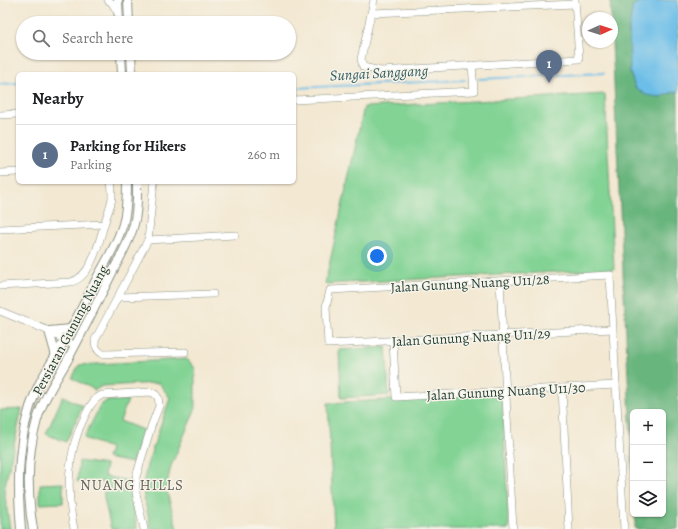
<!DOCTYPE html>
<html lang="en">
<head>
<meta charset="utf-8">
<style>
	:root { --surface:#fff; --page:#f6f6f6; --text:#202124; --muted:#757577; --line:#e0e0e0; --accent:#1f6fb2 }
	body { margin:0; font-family:Alegreya,serif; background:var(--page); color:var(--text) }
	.controls { position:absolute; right:12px; bottom:12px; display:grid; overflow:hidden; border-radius:6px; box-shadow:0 1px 3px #0004 }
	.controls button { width:36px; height:36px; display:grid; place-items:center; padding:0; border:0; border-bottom:1px solid var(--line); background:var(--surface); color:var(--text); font:20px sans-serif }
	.compass { position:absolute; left:582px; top:12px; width:36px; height:36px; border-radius:50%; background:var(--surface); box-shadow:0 1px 3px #0004; rotate:87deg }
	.you { position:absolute; left:377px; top:256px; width:14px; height:14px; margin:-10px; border:3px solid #fff; border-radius:50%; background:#1a73e8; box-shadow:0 0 0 6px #1a73e833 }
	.badge { display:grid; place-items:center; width:26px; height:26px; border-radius:50%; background:var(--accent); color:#fff; font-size:13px; font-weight:700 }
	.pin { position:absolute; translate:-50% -33px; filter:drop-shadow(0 1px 2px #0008) }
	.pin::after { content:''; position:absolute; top:21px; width:14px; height:12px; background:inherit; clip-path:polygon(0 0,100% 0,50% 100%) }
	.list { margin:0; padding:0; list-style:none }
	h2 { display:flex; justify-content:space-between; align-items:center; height:52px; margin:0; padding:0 16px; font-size:17px }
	h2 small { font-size:13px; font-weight:400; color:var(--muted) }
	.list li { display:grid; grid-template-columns:26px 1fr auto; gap:12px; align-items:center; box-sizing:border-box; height:60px; padding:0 16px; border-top:1px solid var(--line) }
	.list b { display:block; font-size:15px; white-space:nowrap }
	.list p { margin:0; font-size:13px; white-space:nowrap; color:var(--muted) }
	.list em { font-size:13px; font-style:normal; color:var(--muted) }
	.icon { flex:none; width:22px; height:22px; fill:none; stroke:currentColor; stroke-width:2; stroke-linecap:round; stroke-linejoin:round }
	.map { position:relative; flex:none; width:678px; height:529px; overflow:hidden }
	.search { position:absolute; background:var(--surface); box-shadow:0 1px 3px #0004; left:16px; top:16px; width:280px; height:44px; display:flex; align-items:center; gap:10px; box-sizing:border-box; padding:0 14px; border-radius:22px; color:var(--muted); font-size:15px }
	.panel { position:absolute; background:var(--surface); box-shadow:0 1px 3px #0004; left:16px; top:72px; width:280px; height:112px; border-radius:6px }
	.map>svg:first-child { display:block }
	.green { fill:#82d394; stroke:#508864 }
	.forest { fill:#69b57e; stroke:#447959 }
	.water { fill:#6cbee8; stroke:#467e8e }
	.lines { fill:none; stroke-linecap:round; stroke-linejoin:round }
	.stream { stroke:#6cbee8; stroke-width:2 }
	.minor-casing { stroke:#899283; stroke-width:8 }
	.tertiary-casing { stroke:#899283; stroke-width:10 }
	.minor { stroke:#fff; stroke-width:7 }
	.tertiary { stroke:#fff; stroke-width:8 }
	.labels { text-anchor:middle; stroke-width:3; stroke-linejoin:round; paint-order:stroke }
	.street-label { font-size:14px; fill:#1f3d34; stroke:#f7f3e8 }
	.water-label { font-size:15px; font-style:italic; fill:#325d61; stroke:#f7f3e8 }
	.neighbourhood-label { font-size:15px; letter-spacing:1px; fill:#6b655c; stroke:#f7f3e8 }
</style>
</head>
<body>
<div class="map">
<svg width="678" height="529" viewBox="0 0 678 529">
	<rect width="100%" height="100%" fill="#f7f3e8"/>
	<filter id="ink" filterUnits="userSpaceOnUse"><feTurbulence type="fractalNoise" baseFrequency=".025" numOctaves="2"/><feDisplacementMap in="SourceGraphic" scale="8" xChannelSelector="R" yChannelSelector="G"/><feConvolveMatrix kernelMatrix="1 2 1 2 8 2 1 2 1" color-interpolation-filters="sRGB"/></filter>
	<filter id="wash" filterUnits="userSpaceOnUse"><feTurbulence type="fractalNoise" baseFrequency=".012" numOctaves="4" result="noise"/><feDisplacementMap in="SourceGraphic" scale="16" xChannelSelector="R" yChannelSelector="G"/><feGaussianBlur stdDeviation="0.9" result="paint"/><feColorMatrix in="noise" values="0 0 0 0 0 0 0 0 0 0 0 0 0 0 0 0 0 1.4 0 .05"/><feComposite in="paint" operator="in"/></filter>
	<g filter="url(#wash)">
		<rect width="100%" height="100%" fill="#f3e8d2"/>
		<g class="green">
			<path d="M605 94 614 269 325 284 364 107Z"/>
			<path d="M386 347 389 395 341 398 339 350Z"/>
			<path d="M187 359 195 368V410L171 466 166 488 177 529H151L144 497 143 484 147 465 170 398 159 383 102 386 95 390 72 378 79 365Z"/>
			<path d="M502 394 509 529H334L328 403Z"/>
			<path d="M63 396 83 406 66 442 46 434Z"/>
			<path d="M128 400 120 421 143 430 132 463 107 458 110 448 84 438 100 406 106 401Z"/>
			<path d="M22 409 4 490 10 529H0V410Z"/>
			<path d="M79 461 106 465 104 476 129 481 137 529H111L104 498V482H77Z"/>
			<path d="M63 483V503L40 504V484Z"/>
		</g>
		<path class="forest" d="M610 0H652L646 2 629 28 630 72 635 87 660 97 674 92H678V529H635V514H663V412H633V482L612 42V18H611Z"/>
		<path class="water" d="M652 0H678V92H674L660 97 646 95 635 87 630 72 629 28 633 5Z"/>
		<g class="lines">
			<g class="stream">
				<path d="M479 79 604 73"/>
				<path d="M0 84 18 83"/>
				<path d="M294 88 465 80"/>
			</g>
		</g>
	</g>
	<g filter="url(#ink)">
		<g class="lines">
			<defs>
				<g id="minor">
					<path d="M108 0 112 3 118 13"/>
					<path d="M374 0 361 59 363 67 381 71 579 59 575 0"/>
					<path d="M372 13 575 4"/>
					<path d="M294 100 474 91 472 65"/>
					<path d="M0 115 18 114"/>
					<path d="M0 173 18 172"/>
					<path d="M154 182 148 240 95 340C95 347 97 351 103 354L185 352"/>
					<path d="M0 229 104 224"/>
					<path d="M148 240 235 235"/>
					<path d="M500 281 513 529"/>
					<path d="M0 286 71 282C92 277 99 241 105 222 107 214 111 206 112 198 112 193 112 187 111 182"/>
					<path d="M118 297 213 294"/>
					<path d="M0 311 49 331 75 346"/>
					<path d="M613 329 328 344 326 307 330 290 610 275 624 529"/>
					<path d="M393 341 396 397 616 385"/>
					<path d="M562 388 569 529"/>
					<path d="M74 529C66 492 67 451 85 416 89 408 93 399 102 395L150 392C158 394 159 398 159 406L151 427 136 477V493L144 529"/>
				</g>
				<g id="tertiary">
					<path d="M118 0 119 23"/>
					<path d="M128 0 129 23"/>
					<path d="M121 53 122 74"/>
					<path d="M131 53 132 74"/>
					<path d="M56 356 49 331 71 329"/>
					<path d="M21 529C17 483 17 435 36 391 43 374 55 358 64 341 76 320 87 298 98 276 107 260 118 242 123 224 127 210 127 196 127 182"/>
					<path d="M33 529C27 494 27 455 37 420 43 399 56 380 67 361 82 333 96 305 110 277 118 260 130 242 134 224 138 210 137 196 137 182"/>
				</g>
			</defs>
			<use href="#minor" class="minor-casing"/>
			<use href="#tertiary" class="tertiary-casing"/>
			<use href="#minor" class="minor"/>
			<use href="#tertiary" class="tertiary"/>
		</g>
	</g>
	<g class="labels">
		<g class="street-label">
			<text transform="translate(470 283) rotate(-3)" y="5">Jalan Gunung Nuang U11/28</text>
			<text transform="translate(70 330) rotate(-62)" y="5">Persiaran Gunung Nuang</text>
			<text transform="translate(471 337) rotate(-3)" y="5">Jalan Gunung Nuang U11/29</text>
			<text transform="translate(506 391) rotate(-3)" y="5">Jalan Gunung Nuang U11/30</text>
		</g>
		<g class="water-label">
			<text transform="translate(379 73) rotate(-3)" y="5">Sungai Sanggang</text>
		</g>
		<g class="neighbourhood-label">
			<text x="132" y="490">NUANG HILLS</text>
		</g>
	</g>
</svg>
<div class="controls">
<button>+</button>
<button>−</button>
<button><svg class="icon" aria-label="layers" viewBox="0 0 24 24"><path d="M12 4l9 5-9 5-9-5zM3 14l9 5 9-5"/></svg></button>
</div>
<svg class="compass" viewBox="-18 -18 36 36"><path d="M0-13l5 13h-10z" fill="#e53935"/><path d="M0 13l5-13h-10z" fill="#757577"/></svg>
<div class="you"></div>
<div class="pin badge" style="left:549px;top:83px;background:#5c6f8a">1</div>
<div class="search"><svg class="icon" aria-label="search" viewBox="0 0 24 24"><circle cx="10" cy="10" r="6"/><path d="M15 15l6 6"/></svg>Search here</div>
<section class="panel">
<h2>Nearby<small></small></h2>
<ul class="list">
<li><span class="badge" style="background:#5c6f8a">1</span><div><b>Parking for Hikers</b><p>Parking</p></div><em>260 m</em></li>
</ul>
</section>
</div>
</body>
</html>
